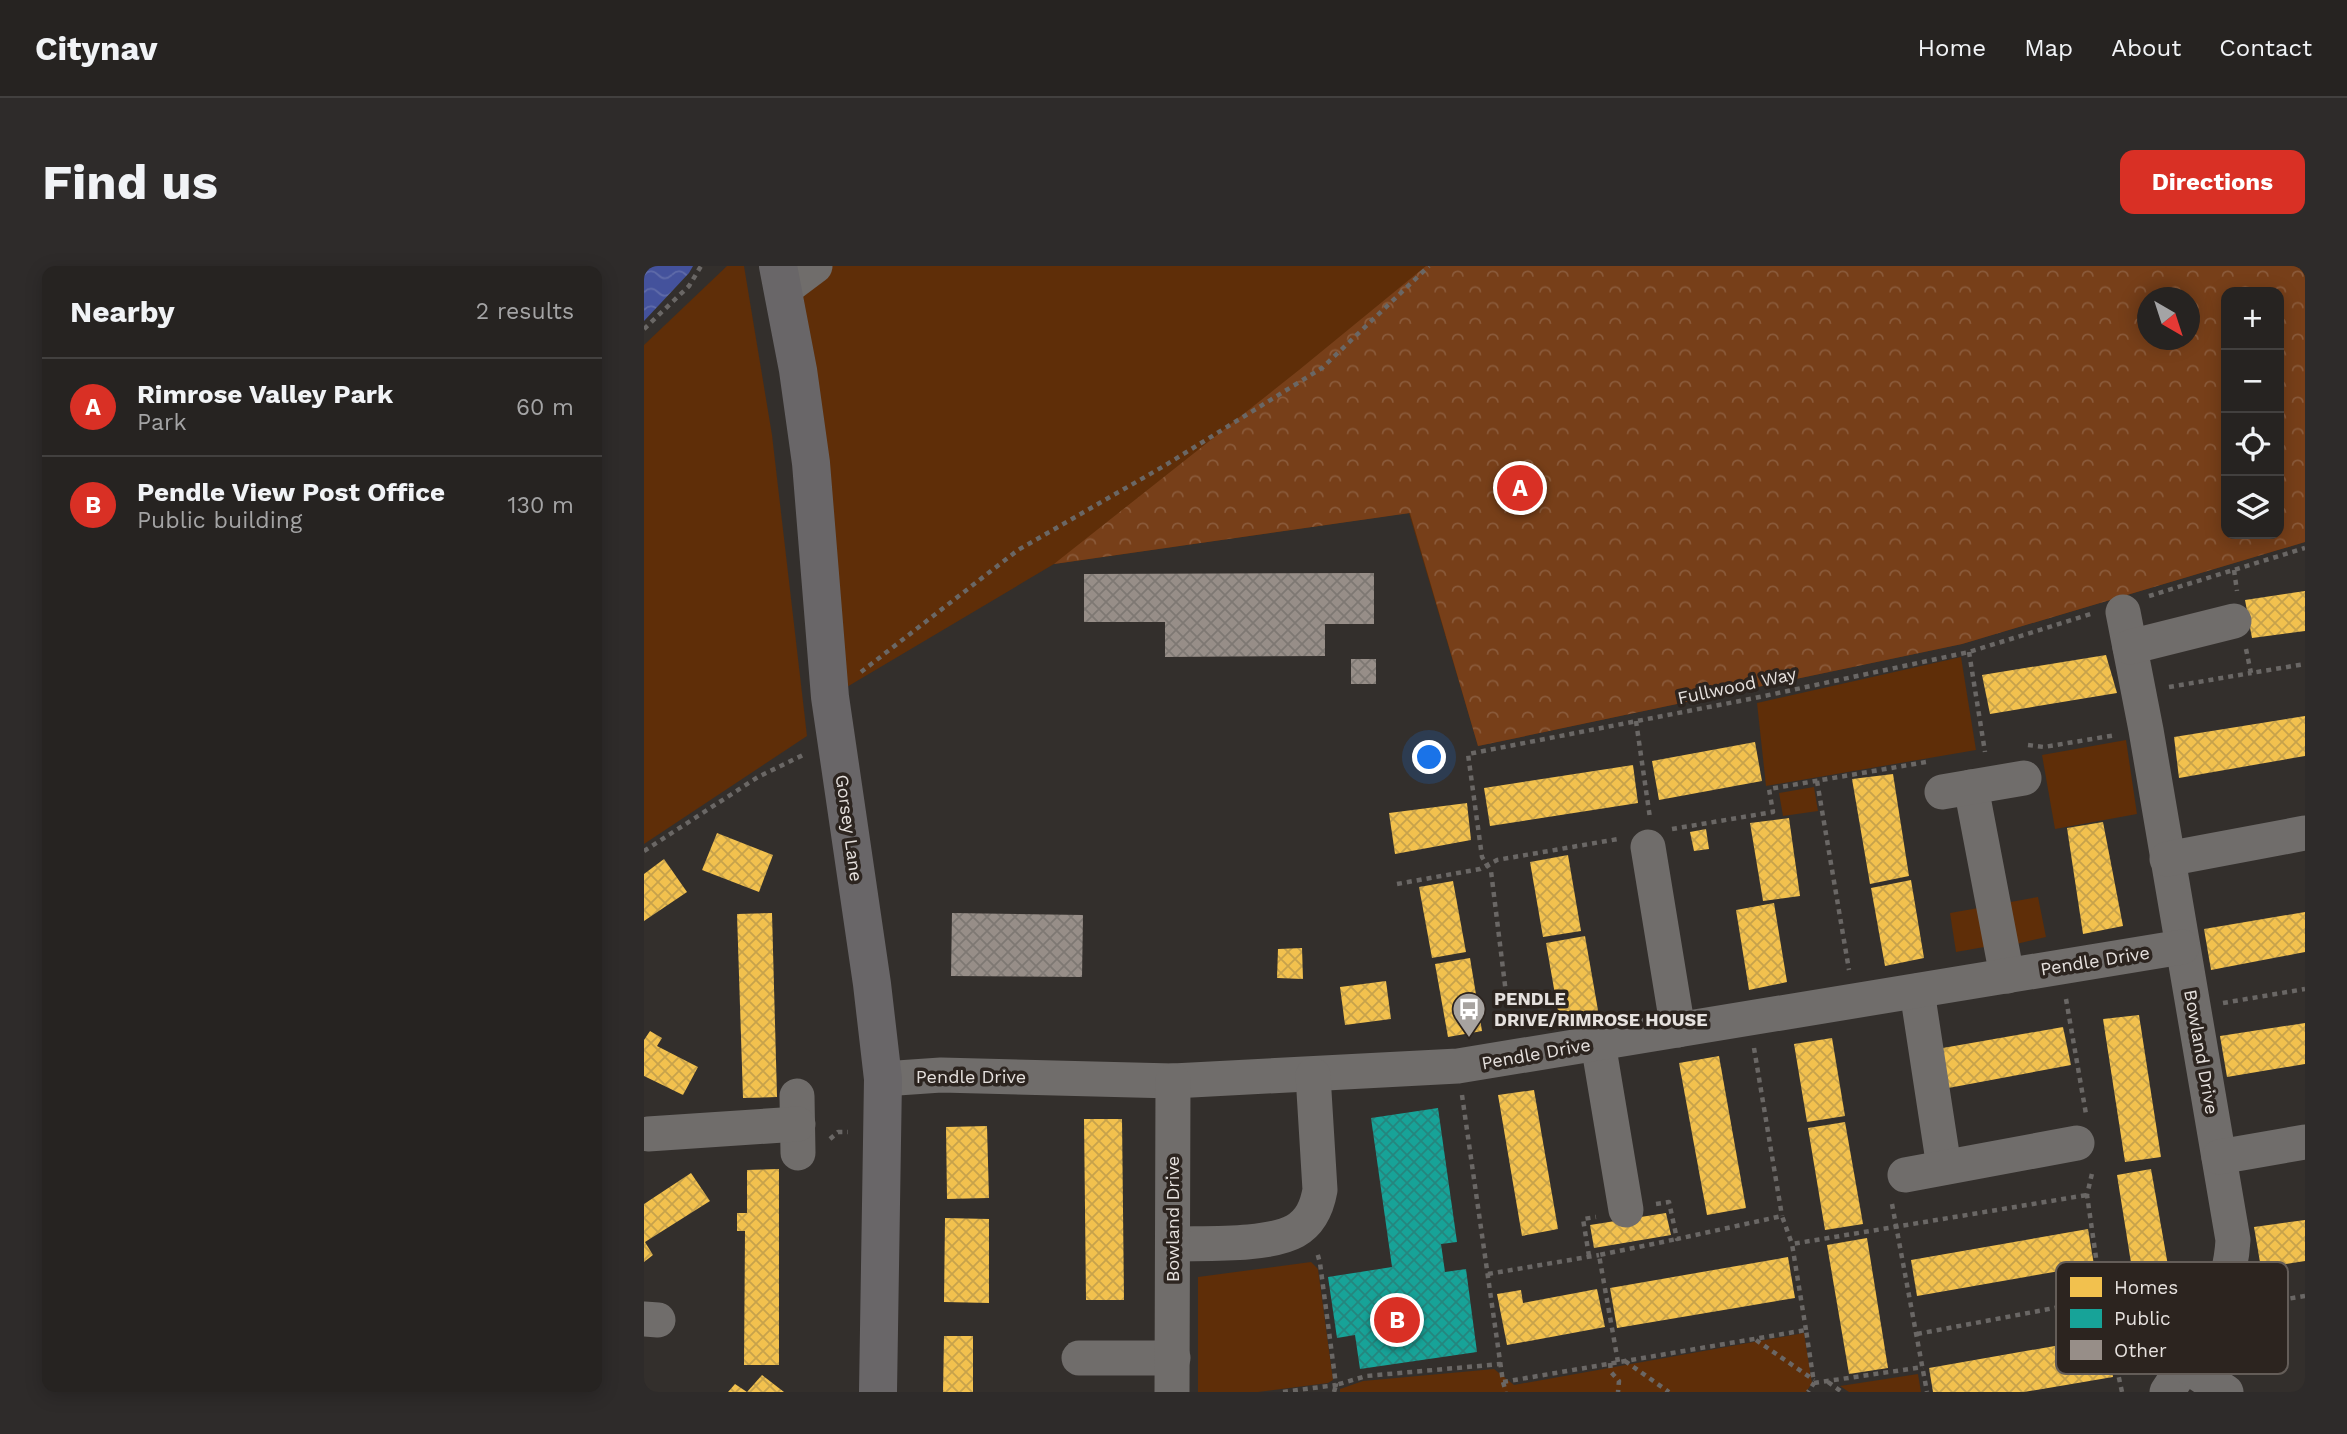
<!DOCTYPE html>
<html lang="en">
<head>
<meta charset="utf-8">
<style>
	:root { --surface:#262321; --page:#2e2b2a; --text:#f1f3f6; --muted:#a4a4a5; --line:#42403f; --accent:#d93025 }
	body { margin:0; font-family:"Work Sans",sans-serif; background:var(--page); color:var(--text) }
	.controls { position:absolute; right:21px; top:21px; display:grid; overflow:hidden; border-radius:14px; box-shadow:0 4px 18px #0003 }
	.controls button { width:63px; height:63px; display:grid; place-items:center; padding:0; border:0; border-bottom:2px solid var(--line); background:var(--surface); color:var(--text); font:35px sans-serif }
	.compass { position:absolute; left:1493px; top:21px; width:63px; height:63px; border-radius:50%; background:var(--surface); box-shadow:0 4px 18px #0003; rotate:141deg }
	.you { position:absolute; left:786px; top:492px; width:24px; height:24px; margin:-18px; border:5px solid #fff; border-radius:50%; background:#1a73e8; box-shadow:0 0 0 10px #1a73e833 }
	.badge { display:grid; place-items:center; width:46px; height:46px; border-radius:50%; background:var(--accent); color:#fff; font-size:23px; font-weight:700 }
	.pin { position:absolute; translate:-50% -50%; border:4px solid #fff; box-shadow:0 2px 7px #0006 }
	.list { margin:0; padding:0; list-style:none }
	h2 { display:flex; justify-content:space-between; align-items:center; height:91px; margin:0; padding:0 28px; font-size:30px }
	h2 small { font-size:23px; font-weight:400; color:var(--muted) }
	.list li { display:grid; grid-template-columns:46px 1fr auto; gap:21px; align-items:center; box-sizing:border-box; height:98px; padding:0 28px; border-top:2px solid var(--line) }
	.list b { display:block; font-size:26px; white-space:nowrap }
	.list p { margin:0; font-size:23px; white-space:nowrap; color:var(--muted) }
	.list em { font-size:23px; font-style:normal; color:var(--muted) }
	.icon { flex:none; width:38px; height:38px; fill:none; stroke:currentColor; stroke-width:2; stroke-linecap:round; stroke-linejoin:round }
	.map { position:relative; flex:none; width:1661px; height:1126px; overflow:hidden; border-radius:14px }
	header { display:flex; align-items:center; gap:42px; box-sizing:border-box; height:98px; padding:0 35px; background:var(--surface); border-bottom:2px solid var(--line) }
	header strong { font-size:33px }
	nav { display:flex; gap:38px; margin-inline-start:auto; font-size:24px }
	.intro { display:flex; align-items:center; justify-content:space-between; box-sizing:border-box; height:168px; padding:0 42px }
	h1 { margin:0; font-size:49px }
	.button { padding:18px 32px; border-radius:14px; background:var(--accent); color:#fff; font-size:24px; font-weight:700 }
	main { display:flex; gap:42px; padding:0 42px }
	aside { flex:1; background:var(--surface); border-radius:14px; box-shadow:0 4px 18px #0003 }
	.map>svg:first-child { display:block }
	.green { fill:#5f2e08; fill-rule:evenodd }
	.forest { fill:url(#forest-crowns); fill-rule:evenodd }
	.water { fill:url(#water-waves) }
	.homes { fill:url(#homes-cross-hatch) }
	.public { fill:url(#public-cross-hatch) }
	.building { fill:url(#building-cross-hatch) }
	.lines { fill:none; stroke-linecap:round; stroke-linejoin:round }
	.path { stroke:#6a6765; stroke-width:4.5; stroke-dasharray:5 5; stroke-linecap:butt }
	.minor { stroke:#706d6b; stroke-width:35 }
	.major { stroke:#696668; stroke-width:38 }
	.labels { text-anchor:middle; stroke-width:7; stroke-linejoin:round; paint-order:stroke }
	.street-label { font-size:18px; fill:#e6e1de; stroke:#2c241f }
	.poi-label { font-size:18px; font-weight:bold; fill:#e6e1de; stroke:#2c241f; text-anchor:start }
	.key { fill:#2c241f; stroke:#645d58; stroke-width:2 }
	.key-label { font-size:19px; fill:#e6e1de }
</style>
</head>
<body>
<header>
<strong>Citynav</strong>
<nav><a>Home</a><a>Map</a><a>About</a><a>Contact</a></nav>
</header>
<div class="intro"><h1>Find us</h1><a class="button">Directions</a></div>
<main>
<aside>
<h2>Nearby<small>2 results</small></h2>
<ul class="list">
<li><span class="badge">A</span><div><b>Rimrose Valley Park</b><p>Park</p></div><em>60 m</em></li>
<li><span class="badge">B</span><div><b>Pendle View Post Office</b><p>Public building</p></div><em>130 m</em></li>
</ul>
</aside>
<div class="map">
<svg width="1661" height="1126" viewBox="0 0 1661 1126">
	<defs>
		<pattern id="forest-crowns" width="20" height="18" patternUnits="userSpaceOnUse" patternTransform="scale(1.75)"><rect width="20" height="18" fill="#773f19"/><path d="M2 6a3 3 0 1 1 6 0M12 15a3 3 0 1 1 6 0" fill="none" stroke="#8a5a3a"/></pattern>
		<pattern id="water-waves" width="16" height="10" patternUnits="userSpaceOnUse" patternTransform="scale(1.75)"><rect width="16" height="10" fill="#44529c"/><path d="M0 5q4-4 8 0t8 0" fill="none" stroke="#5f6ba9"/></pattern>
		<pattern id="homes-cross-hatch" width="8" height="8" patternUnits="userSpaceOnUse" patternTransform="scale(1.75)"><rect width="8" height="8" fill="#f2c14e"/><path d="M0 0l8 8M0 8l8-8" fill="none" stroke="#c7a24b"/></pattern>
		<pattern id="public-cross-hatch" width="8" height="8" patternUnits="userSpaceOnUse" patternTransform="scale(1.75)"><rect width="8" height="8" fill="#17a398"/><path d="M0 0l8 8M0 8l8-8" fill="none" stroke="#25867e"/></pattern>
		<pattern id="building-cross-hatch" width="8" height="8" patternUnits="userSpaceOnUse" patternTransform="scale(1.75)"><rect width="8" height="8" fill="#978e88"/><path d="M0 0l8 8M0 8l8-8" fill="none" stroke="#7e7873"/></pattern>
	</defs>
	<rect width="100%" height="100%" fill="#332f2c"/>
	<g class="green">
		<path d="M83 0H100L128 169 163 470 0 578V79Z"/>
		<path d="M147 0H1661V276L1318 378 834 480 765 247 410 298 186 431ZM1582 26H1635V268H1582ZM1504 32H1546V74H1504Z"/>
		<path d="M1317 391 1332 484 1122 520 1113 437Z"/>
		<path d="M1482 474 1493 548 1411 563 1398 489Z"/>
		<path d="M1170 521 1174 545 1139 550 1135 527Z"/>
		<path d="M1394 631 1402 671 1368 679 1361 637Z"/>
		<path d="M1340 641 1346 680 1312 686 1306 647Z"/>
		<path d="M667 996 674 1003 689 1114 684 1117 614 1126H554V1011Z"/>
		<path d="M1160 1067 1168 1117 1162 1126H696V1123L719 1115 850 1103 870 1119Z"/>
		<path d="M1274 1108 1277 1126H1205L1196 1120Z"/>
	</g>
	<path class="forest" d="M782 0H1661V276L1318 378 834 480 766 247 410 298 655 104ZM1582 26H1635V268H1582ZM1504 32H1546V74H1504Z"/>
	<path class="water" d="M0 0H49L45 7 0 55Z"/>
	<g class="homes">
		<path d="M1661 325V365L1608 372 1601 334Z"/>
		<path d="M1462 389 1473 427 1346 448 1338 409Z"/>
		<path d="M1661 450V490L1535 512 1530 471Z"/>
		<path d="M1111 476 1118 515 1015 534 1008 495Z"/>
		<path d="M989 499 994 537 846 560 840 522Z"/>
		<path d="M1249 508 1265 610 1226 618 1208 513Z"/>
		<path d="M823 537 827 574 751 588 745 547Z"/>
		<path d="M1145 552 1156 630 1119 635 1106 557Z"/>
		<path d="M1459 556 1479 660 1439 668 1423 562Z"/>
		<path d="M1062 563 1065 583 1050 585 1046 566Z"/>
		<path d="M73 567 129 589 115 626 58 604Z"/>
		<path d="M924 589 937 665 899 671 886 596Z"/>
		<path d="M20 593 43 626 0 655V608Z"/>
		<path d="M1267 614 1280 692 1241 700 1227 622Z"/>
		<path d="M809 615 822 686 788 692 775 621Z"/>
		<path d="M1130 637 1143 716 1105 724 1092 644Z"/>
		<path d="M1661 646V686L1567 704 1560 663Z"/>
		<path d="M128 647 133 831 99 832 93 648Z"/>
		<path d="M941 670 955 750 916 757 902 677Z"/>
		<path d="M658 682 659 713 633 712 634 683Z"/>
		<path d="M826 692 838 765 804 771 791 698Z"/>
		<path d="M742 715 747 753 701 759 696 721Z"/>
		<path d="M1495 749 1517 891 1481 896 1459 753Z"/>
		<path d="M1661 757V798L1583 811 1576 770Z"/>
		<path d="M1419 761 1427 799 1299 823 1293 783Z"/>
		<path d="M6 765 18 772 13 780 54 801 39 829 0 810V774Z"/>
		<path d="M1188 772 1201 850 1163 856 1150 778Z"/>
		<path d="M1075 790 1102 942 1063 949 1035 797Z"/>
		<path d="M890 824 914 963 878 970 854 829Z"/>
		<path d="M440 853H478L480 1034H442Z"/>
		<path d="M1201 856 1219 958 1181 964 1164 862Z"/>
		<path d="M343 860 345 932 303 933 302 861Z"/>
		<path d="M135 903V1099H100L101 965H93V947H103V904Z"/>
		<path d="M1507 903 1532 1045 1496 1053 1473 909Z"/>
		<path d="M47 907 66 935 1 976 9 989 0 996V938Z"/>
		<path d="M1022 947 1027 969 950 982 946 959Z"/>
		<path d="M301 952 345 953V1037L300 1036Z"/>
		<path d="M1661 954V995L1617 1002 1610 961Z"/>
		<path d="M1444 963 1450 999 1273 1030 1267 994Z"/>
		<path d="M1223 972 1244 1102 1205 1108 1183 979Z"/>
		<path d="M1144 991 1151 1032 973 1062 966 1022Z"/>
		<path d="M953 1023 961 1061 863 1079 853 1028 877 1024 879 1037Z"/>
		<path d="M300 1070H329V1126H299Z"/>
		<path d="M1462 1071 1469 1111 1380 1126H1289L1285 1102Z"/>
		<path d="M118 1109 140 1126H103Z"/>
		<path d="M91 1118 103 1126H84Z"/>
	</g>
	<path class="public" d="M794 842 813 976 797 978 801 1006 822 1003 833 1086 716 1103 711 1069 693 1072 684 1011 748 1001 727 852Z"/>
	<g class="building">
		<path d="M730 307V358H681V390L521 391V356H440V308Z"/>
		<rect x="707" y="393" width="25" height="25"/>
		<path d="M308 647 439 649 438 711 307 710Z"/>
	</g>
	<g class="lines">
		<g class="path">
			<path d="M0 63 45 20 57 0"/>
			<path d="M1590 304 1593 325"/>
			<path d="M1505 330 1661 282"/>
			<path d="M1602 383 1607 407 1661 398"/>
			<path d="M1325 386 1341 486"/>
			<path d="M217 406 374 284 520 200 678 102 785 0"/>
			<path d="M1525 421 1607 407"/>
			<path d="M992 455 1006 552"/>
			<path d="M1384 479 1400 481 1472 469"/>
			<path d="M1173 515 1205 704"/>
			<path d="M1028 563 1129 546 1125 523 1282 496"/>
			<path d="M0 585 114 511 161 488"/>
			<path d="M753 618 836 603 853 594 974 573"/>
			<path d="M1422 733 1442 848"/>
			<path d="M1579 737 1661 723"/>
			<path d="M866 760 847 605 838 591 824 488 1111 432 1325 386 1450 347"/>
			<path d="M1110 782 1138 950"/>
			<path d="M818 829 859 1116 1162 1064 1170 1117 1164 1126"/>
			<path d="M186 873 194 866H204"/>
			<path d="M1012 938 1025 936 1033 973 1138 950 1148 978"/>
			<path d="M1248 938 1283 1126"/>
			<path d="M945 990 939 953 952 951"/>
			<path d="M844 1008 955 989"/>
			<path d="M1608 1032 1618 1037 1661 1030"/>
			<path d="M1458 1033 1478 1126"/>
			<path d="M1162 1064 1148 978 1443 929"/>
			<path d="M1273 1068 1458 1033 1443 929 1449 903"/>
			<path d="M1112 1074 1170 1114"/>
			<path d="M981 1095 1025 1126"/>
			<path d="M974 1096 955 989 1033 973"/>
			<path d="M966 1097 967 1106 975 1115 974 1126"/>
			<path d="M859 1116 862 1126"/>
			<path d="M1184 1116 1198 1126"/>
			<path d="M1170 1117 1279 1101"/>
			<path d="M639 1126 692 1119 676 997 673 986"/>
			<path d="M690 1126 692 1119 722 1110 857 1098"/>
		</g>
		<g class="minor">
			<path d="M139 24 171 0"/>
			<path d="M1479 346 1502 464 1589 974C1586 1032 1554 1079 1523 1126"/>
			<path d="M1486 381 1590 355"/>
			<path d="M1327 521 1363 710"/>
			<path d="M1298 526 1380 512"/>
			<path d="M1004 581 1034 764"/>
			<path d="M1523 593 1661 567"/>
			<path d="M1273 725 1300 901"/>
			<path d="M954 777 982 944"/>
			<path d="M239 813 297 809 529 815 814 800 1538 681"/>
			<path d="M153 830 154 887"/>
			<path d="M4 868 154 858"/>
			<path d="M1575 891 1661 876"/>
			<path d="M1261 909 1433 877"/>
			<path d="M530 978C561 977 624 980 651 965 667 956 673 941 676 924L669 809"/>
			<path d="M0 1053 14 1054"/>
			<path d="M435 1092H529"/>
			<path d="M1541 1099 1582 1126"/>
			<path d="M528 1126 529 815"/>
		</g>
		<path class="major" d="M134 0 154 104 167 197 186 431 228 718 239 813 234 1126"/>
	</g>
	<defs>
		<symbol id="bus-pin" viewBox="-11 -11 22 30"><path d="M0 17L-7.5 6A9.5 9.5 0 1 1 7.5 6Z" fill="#a7a3a0" stroke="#2c241f"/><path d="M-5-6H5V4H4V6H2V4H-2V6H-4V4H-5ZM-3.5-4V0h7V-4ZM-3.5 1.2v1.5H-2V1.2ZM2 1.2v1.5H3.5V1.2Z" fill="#fff"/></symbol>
	</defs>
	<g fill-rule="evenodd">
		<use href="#bus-pin" x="806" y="724" width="38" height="52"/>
	</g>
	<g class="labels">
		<g class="street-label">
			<text transform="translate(1093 420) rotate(-12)" y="6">Fullwood Way</text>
			<text transform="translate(205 562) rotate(82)" y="6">Gorsey Lane</text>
			<text transform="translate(1451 695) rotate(-9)" y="6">Pendle Drive</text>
			<text transform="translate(1557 786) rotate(80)" y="6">Bowland Drive</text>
			<text transform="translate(892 788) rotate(-10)" y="6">Pendle Drive</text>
			<text x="327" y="817">Pendle Drive</text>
			<text transform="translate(529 953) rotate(-90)" y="6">Bowland Drive</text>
		</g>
		<g class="poi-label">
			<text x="850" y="739">PENDLE<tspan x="850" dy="21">DRIVE/RIMROSE HOUSE</tspan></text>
		</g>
	</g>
	<rect x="1412" y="996" width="232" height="112" rx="10" class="key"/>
	<rect x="1426" y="1011" width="32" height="20" fill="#f2c14e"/>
	<rect x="1426" y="1043" width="32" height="19" fill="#17a398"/>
	<rect x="1426" y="1074" width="32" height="20" fill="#978e88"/>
	<g class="key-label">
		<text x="1470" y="1028">Homes</text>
		<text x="1470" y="1059">Public</text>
		<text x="1470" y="1091">Other</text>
	</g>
</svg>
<div class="controls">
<button>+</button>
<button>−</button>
<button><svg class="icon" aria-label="locate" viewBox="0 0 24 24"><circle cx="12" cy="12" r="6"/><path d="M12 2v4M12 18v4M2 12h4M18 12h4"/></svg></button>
<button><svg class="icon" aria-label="layers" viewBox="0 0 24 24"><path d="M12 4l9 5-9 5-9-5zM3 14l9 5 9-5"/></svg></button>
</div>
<svg class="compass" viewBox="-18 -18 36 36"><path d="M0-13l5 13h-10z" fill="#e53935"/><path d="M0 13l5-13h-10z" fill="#a4a4a5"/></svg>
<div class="you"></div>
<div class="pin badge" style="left:876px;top:222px">A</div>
<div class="pin badge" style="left:753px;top:1054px">B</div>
</div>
</main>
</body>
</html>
